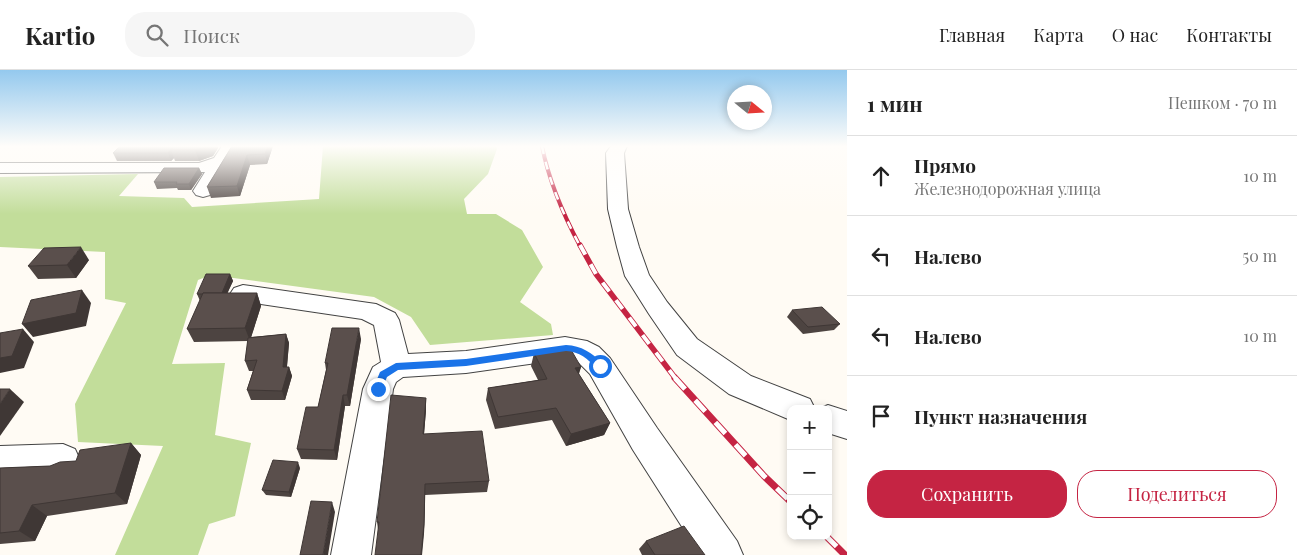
<!DOCTYPE html>
<html lang="ru">
<head>
<meta charset="utf-8">
<style>
	:root { --surface:#fff; --page:#f6f6f6; --text:#222; --muted:#767676; --line:#e0e0e0; --accent:#c52443 }
	body { margin:0; font-family:"Playfair Display",serif; background:var(--page); color:var(--text) }
	.controls { position:absolute; right:15px; bottom:15px; display:grid; overflow:hidden; border-radius:10px; box-shadow:0 2px 8px #0003 }
	.controls button { width:45px; height:45px; display:grid; place-items:center; padding:0; border:0; border-bottom:1px solid var(--line); background:var(--surface); color:var(--text); font:25px sans-serif }
	.compass { position:absolute; left:727px; top:15px; width:45px; height:45px; border-radius:50%; background:var(--surface); box-shadow:0 2px 8px #0003; rotate:108deg }
	.stop { position:absolute; width:15px; height:15px; margin:-11px; border:4px solid #1a73e8; border-radius:50%; background:#fff }
	.stop.end { background:#1a73e8; border-color:#fff; box-shadow:0 1px 5px #0008 }
	.list { margin:0; padding:0; list-style:none }
	h2 { display:flex; justify-content:space-between; align-items:center; height:65px; margin:0; padding:0 20px; font-size:21px }
	h2 small { font-size:16px; font-weight:400; color:var(--muted) }
	.list li { display:grid; grid-template-columns:32px 1fr auto; gap:15px; align-items:center; box-sizing:border-box; height:80px; padding:0 20px; border-top:1px solid var(--line) }
	.list b { display:block; font-size:19px; white-space:nowrap }
	.list p { margin:0; font-size:16px; white-space:nowrap; color:var(--muted) }
	.list em { font-size:16px; font-style:normal; color:var(--muted) }
	.actions { display:flex; gap:10px; padding:15px 20px }
	.actions a { flex:1; padding:11px 0; border:1px solid var(--accent); border-radius:20px; text-align:center; font-size:18px; color:var(--accent) }
	.actions .main { background:var(--accent); color:#fff }
	.icon { flex:none; width:28px; height:28px; fill:none; stroke:currentColor; stroke-width:2; stroke-linecap:round; stroke-linejoin:round }
	.map { position:relative; flex:none; width:847px; height:485px; overflow:hidden }
	header { display:flex; align-items:center; gap:30px; box-sizing:border-box; height:70px; padding:0 25px; background:var(--surface); border-bottom:1px solid var(--line) }
	header strong { font-size:24px }
	nav { display:flex; gap:28px; margin-inline-start:auto; font-size:18px }
	.search { width:350px; height:45px; background:var(--page); display:flex; align-items:center; gap:12px; box-sizing:border-box; padding:0 18px; border-radius:20px; color:var(--muted); font-size:19px }
	main { display:flex }
	aside { flex:1; background:var(--surface) }
	.map>svg:first-child { display:block }
	.forest { fill:#c2dd9a }
	.lines { fill:none; stroke-linecap:round; stroke-linejoin:round }
	.minor-casing { stroke:#434343; stroke-width:2 }
	.minor { fill:#fff; fill-rule:evenodd }
	.rail-far2-casing { stroke:#c52443; stroke-width:4 }
	.rail-far1-casing { stroke:#c52443; stroke-width:5.5 }
	.rail-casing { stroke:#c52443; stroke-width:7 }
	.rail-far2 { stroke:#fff; stroke-width:2.5; stroke-dasharray:8; stroke-linecap:butt }
	.rail-far1 { stroke:#fff; stroke-width:4; stroke-dasharray:11; stroke-linecap:butt }
	.rail { stroke:#fff; stroke-width:5; stroke-dasharray:15; stroke-linecap:butt }
	.wall { fill:#4d4441 }
	.shaded-wall { fill:#3f3735 }
	.building { fill:#5a4f4c; stroke:#3f3735 }
	.route { fill:#1a73e8 }
</style>
</head>
<body>
<header>
<strong>Kartio</strong>
<div class="search"><svg class="icon" aria-label="search" viewBox="0 0 24 24"><circle cx="10" cy="10" r="6"/><path d="M15 15l6 6"/></svg>Поиск</div>
<nav><a>Главная</a><a>Карта</a><a>О нас</a><a>Контакты</a></nav>
</header>
<main>
<div class="map">
<svg width="847" height="485" viewBox="0 0 847 485">
	<rect width="100%" height="100%" fill="#fffbf4"/>
	<path class="forest" d="M323 76H496L497 79 488 104 464 129 467 144H496L522 160 543 197 520 232 551 254 553 265 430 275 411 247 374 227 211 205 198 210 172 294 225 293 215 365 251 373 235 446 209 454 198 485H115L163 376 78 372 75 334 126 233 105 229V182L0 177V107L138 104 119 126 184 128 192 137 319 129Z"/>
	<g class="lines">
		<defs>
			<g id="minor">
				<path d="M222 76H238L210 125 203 127 196 125 193 121 205 102 0 103V93H199L214 88Z"/>
				<path d="M611 76H627L624 83 628 139 639 177 649 205 667 232 697 269 751 306 810 329 815 339H791V350L788 349 729 324 677 285 649 244 625 206 617 177 608 139 606 83Z"/>
				<path d="M243 215 376 234 395 243 399 250 408 284 466 281 565 267 587 271 599 277 610 288 657 358 737 471 743 485H700L633 380 590 304 579 293 565 289 466 303 403 307 396 312 393 319 371 485H331L363 319 373 297 381 292 374 255 362 249 234 230 230 224 234 218Z"/>
				<path d="M828 335 847 341V369L828 363V339H818Z"/>
				<path d="M63 374 75 379 80 390 75 401 63 406 0 408V376Z"/>
			</g>
		</defs>
		<use href="#minor" class="minor-casing"/>
		<use href="#minor" class="minor"/>
		<defs>
			<path id="rail-far2" d="M542 76C549 112 563 144 580 176"/>
			<path id="rail-far1" d="M580 175 596 204 676 309"/>
			<g id="rail">
				<path d="M675 308 764 406 791 432"/>
				<path d="M826 466 845 485"/>
			</g>
		</defs>
		<use href="#rail-far2" class="rail-far2-casing"/>
		<use href="#rail-far1" class="rail-far1-casing"/>
		<use href="#rail" class="rail-casing"/>
		<use href="#rail-far2" class="rail-far2"/>
		<use href="#rail-far1" class="rail-far1"/>
		<use href="#rail" class="rail"/>
	</g>
	<g class="wall">
		<path d="M120 76 218 78 213 86 199 91H175L174 88 171 91H117L113 83Z"/>
		<path d="M232 76H273L267 94 250 95 240 126 211 128 207 117Z"/>
		<path d="M199 98 202 104 191 120H178L177 118 157 119 154 112Z"/>
		<path d="M89 190 76 208 38 209 28 196Z"/>
		<path d="M230 204 233 211 227 223H257L261 236 251 267 286 264 289 273 287 297H289L292 306 285 330H251L247 320 253 301H249L245 291 248 271 194 272 187 259 200 231 197 224Z"/>
		<path d="M792 240 840 254 834 260 803 264 787 247Z"/>
		<path d="M361 269 350 336H345L337 390 301 389 297 379 318 337 326 300 325 293Z"/>
		<path d="M534 283 581 297 579 304 610 353 604 365 566 376 552 350 495 359 486 330 488 318 538 310 531 296Z"/>
		<path d="M426 328V340L424 364 489 411 487 422 425 425 424 464 378 459 377 452Z"/>
		<path d="M131 373 141 385 127 434 47 446 35 471 0 474V398L50 396 76 391Z"/>
		<path d="M300 398 291 427 266 425 262 420Z"/>
		<path d="M646 471 705 485H642L639 479Z"/>
	</g>
	<g class="shaded-wall">
		<path d="M207 76H218V78L213 86 199 91 195 80Z"/>
		<path d="M268 76H273L267 94 265 84Z"/>
		<path d="M171 80 174 88 171 91 168 83Z"/>
		<path d="M247 85 250 95 240 126 237 116Z"/>
		<path d="M199 98 202 104 191 120 189 114Z"/>
		<path d="M81 177 89 190 76 208 67 195Z"/>
		<path d="M230 204 233 211 224 231 222 224Z"/>
		<path d="M82 220 91 233 86 256 33 267 22 254Z"/>
		<path d="M257 223 261 236 250 271 245 258Z"/>
		<path d="M359 258 361 269 350 336 347 325Z"/>
		<path d="M23 259 34 272 24 298 0 303V288Z"/>
		<path d="M286 264 289 273 286 306 289 297 292 306 285 330 282 321 283 297Z"/>
		<path d="M581 297 576 310 575 298Z"/>
		<path d="M10 319 24 332 0 366V334Z"/>
		<path d="M343 325 345 336 337 390 334 380Z"/>
		<path d="M426 328V340L423 376V364Z"/>
		<path d="M610 353 604 365 566 376 571 364Z"/>
		<path d="M131 373 141 385 127 434 115 423Z"/>
		<path d="M298 392 300 398 291 427 289 422Z"/>
		<path d="M425 425 424 464 422 485H421Z"/>
		<path d="M332 432 335 442 328 485H323Z"/>
		<path d="M32 435 47 446 35 471 19 461Z"/>
	</g>
	<g class="building">
		<path d="M120 76H174L168 83H113Z"/>
		<path d="M174 76H207L195 80H171Z"/>
		<path d="M232 76H268L265 84 247 85 237 116 207 117Z"/>
		<path d="M164 98H199L189 114H176L177 112H154Z"/>
		<path d="M81 177 67 195 28 196 44 178Z"/>
		<path d="M206 204H230L222 223H203L202 224H197Z"/>
		<path d="M82 220 76 243 22 254 31 230Z"/>
		<path d="M203 223H257L245 258 187 259Z"/>
		<path d="M822 237 840 254 808 257 792 240Z"/>
		<path d="M332 258H359L347 325H343L334 380 297 379 306 337H318L328 293H325Z"/>
		<path d="M23 259 12 286 0 288V263Z"/>
		<path d="M286 264 283 297H289L282 321 247 320 257 290 245 291 248 268Z"/>
		<path d="M570 278 581 297 575 298 610 353 571 364 556 338 498 347 488 318 547 309 534 283Z"/>
		<path d="M0 319H10L0 334Z"/>
		<path d="M391 325 426 328 423 364 482 361 489 411 425 414 424 454 421 485H375L379 452H377Z"/>
		<path d="M131 373 115 423 32 435 19 461 0 463V398L50 396 60 392 76 391 80 380Z"/>
		<path d="M273 390 298 392 289 422 262 420Z"/>
		<path d="M311 431 332 432 323 485H300Z"/>
		<path d="M684 456 705 485H655L646 471Z"/>
	</g>
	<linearGradient id="sky" x2="0" y2="1"><stop stop-color="#94c9ee"/><stop offset="0.53" stop-color="#fffdfa"/><stop offset="1" stop-color="#fffdfa" stop-opacity="0"/></linearGradient>
	<rect width="847" height="144" fill="url(#sky)"/>
	<path class="route" d="M566 275C582 276 591 282 603 294V299H597C587 288 580 282 566 281L466 296 398 300 387 307 381 322 378 323 373 319 380 302 396 293 466 289Z"/>
</svg>
<div class="controls">
<button>+</button>
<button>−</button>
<button><svg class="icon" aria-label="locate" viewBox="0 0 24 24"><circle cx="12" cy="12" r="6"/><path d="M12 2v4M12 18v4M2 12h4M18 12h4"/></svg></button>
</div>
<svg class="compass" viewBox="-18 -18 36 36"><path d="M0-13l5 13h-10z" fill="#e53935"/><path d="M0 13l5-13h-10z" fill="#767676"/></svg>
<div class="stop" style="left:600px;top:296px"></div>
<div class="stop end" style="left:378px;top:319px"></div>
</div>
<aside>
<h2>1 мин<small>Пешком · 70 m</small></h2>
<ul class="list">
<li><svg class="icon" aria-label="ahead" viewBox="0 0 24 24"><path d="M12 20V5M6 11l6-6 6 6"/></svg><div><b>Прямо</b><p>Железнодорожная улица</p></div><em>10 m</em></li>
<li><svg class="icon" aria-label="left" viewBox="0 0 24 24"><path d="M17 20v-9H6M10 6l-5 5 5 5"/></svg><div><b>Налево</b></div><em>50 m</em></li>
<li><svg class="icon" aria-label="left" viewBox="0 0 24 24"><path d="M17 20v-9H6M10 6l-5 5 5 5"/></svg><div><b>Налево</b></div><em>10 m</em></li>
<li><svg class="icon" aria-label="arrive" viewBox="0 0 24 24"><path d="M6 21V4h12l-3 4 3 4H6"/></svg><div><b>Пункт назначения</b></div></li>
</ul>
<div class="actions"><a class="main">Сохранить</a><a>Поделиться</a></div>
</aside>
</main>
</body>
</html>
